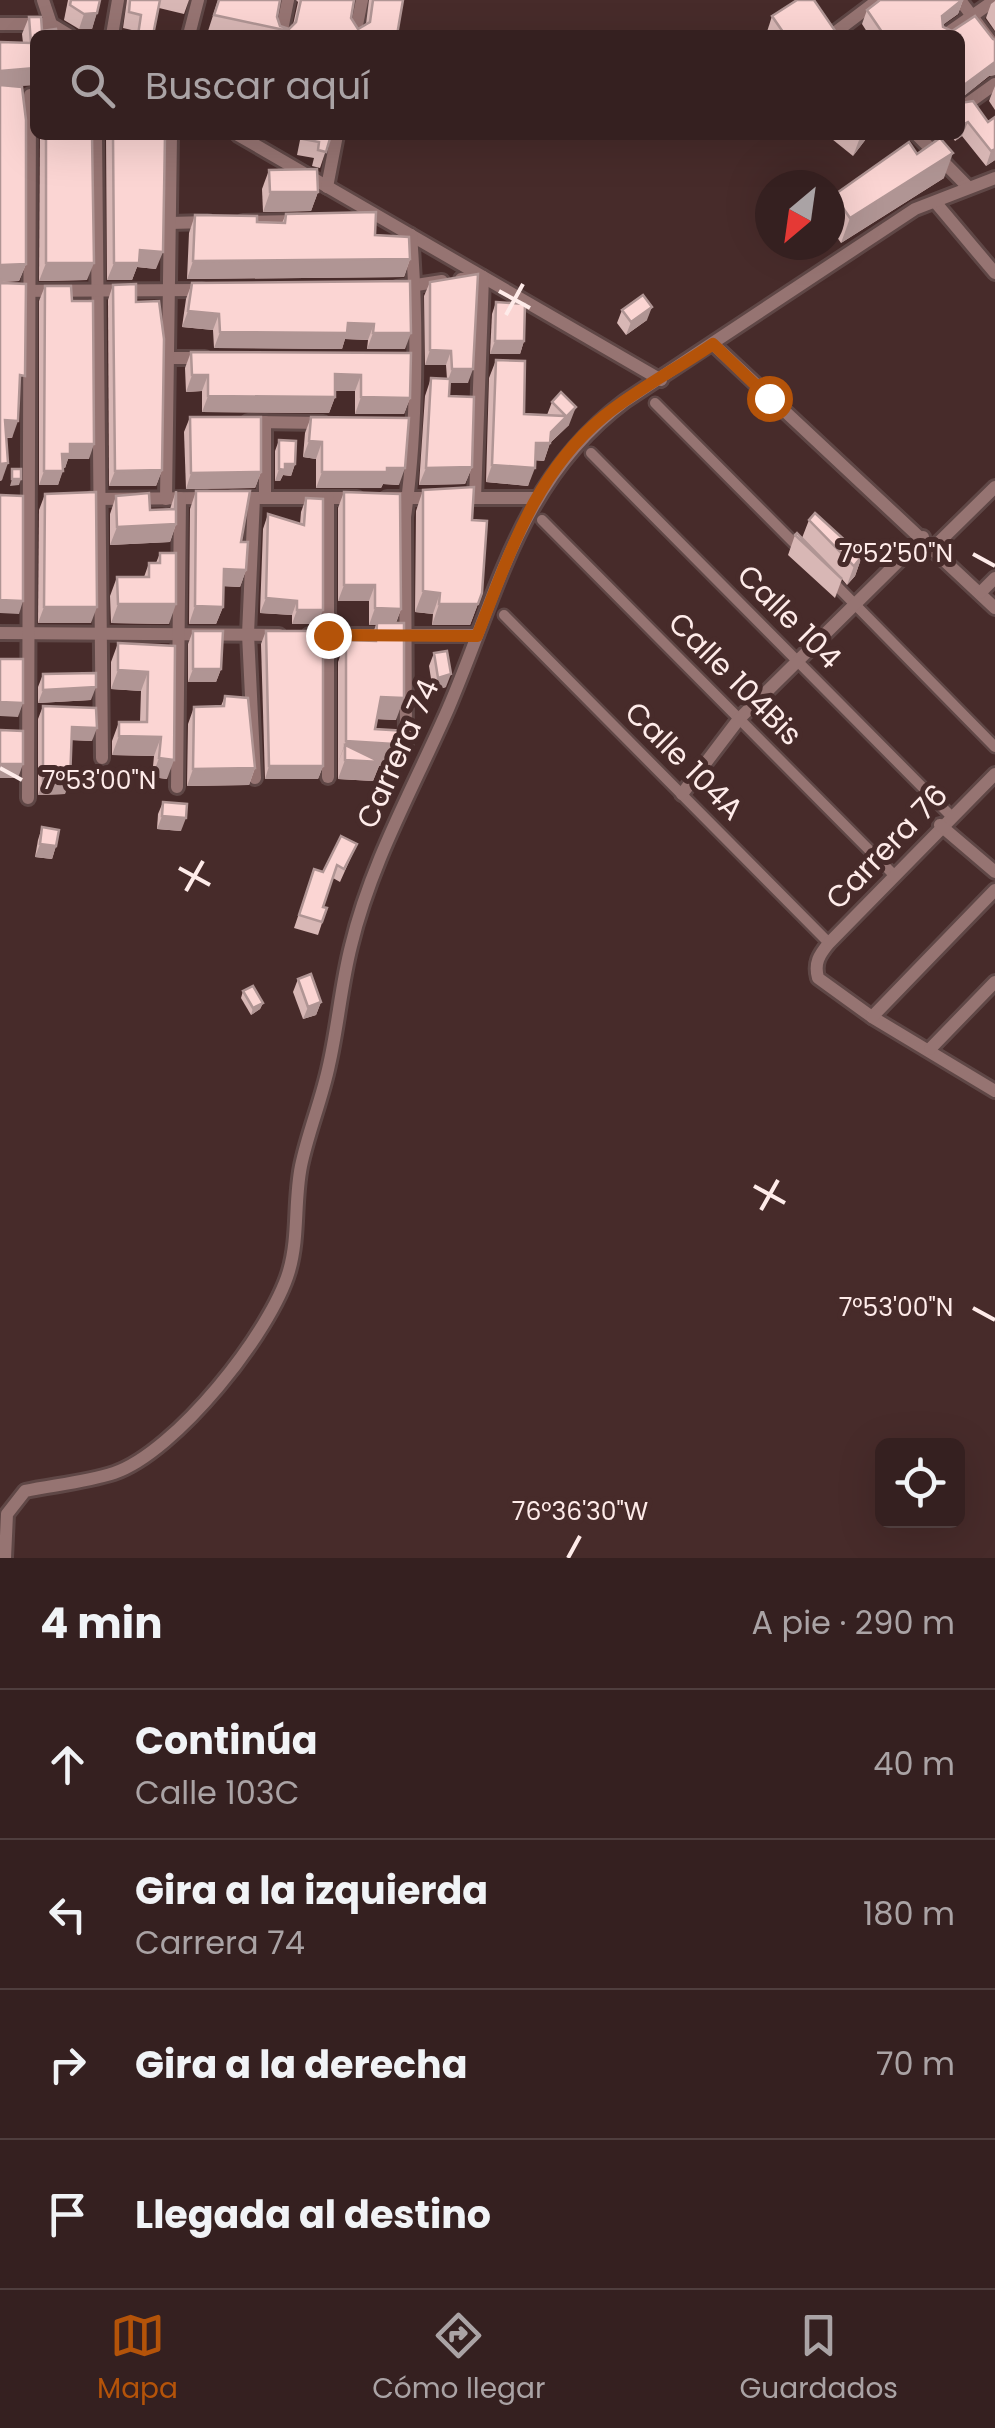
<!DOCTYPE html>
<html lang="es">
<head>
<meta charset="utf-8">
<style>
	:root { --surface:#352020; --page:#402d2d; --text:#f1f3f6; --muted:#aaa3a5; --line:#4f3e3e; --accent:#b45309 }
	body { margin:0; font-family:Poppins,sans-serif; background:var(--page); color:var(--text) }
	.controls { position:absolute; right:30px; bottom:30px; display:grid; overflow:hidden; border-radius:15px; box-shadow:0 10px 40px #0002 }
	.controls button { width:90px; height:90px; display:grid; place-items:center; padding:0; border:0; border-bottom:2px solid var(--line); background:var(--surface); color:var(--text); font:50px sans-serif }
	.compass { position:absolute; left:755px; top:170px; width:90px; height:90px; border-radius:50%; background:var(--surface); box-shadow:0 10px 40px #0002; rotate:209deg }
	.stop { position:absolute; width:30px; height:30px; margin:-22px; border:8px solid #b45309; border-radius:50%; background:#fff }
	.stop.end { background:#b45309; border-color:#fff; box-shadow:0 2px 10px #0008 }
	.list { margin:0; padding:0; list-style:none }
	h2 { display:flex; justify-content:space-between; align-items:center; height:130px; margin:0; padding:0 40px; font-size:42px }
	h2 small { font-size:32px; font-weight:400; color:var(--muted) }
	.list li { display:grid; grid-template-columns:65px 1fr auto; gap:30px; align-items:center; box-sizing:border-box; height:150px; padding:0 40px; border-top:2px solid var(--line) }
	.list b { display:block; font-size:38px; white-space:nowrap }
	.list p { margin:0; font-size:32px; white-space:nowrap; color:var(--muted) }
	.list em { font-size:32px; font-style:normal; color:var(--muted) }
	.icon { flex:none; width:55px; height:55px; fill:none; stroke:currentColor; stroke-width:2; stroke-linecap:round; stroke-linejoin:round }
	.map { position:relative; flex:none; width:995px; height:1558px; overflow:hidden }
	.search { position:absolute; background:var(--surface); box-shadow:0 10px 40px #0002; left:30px; right:30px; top:30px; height:110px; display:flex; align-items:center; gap:25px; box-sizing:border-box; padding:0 35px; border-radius:15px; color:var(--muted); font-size:38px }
	.sheet { height:730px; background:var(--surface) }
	nav { display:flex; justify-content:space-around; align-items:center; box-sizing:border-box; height:140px; border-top:2px solid var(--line); background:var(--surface); font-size:28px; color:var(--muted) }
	nav a { display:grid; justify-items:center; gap:5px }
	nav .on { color:var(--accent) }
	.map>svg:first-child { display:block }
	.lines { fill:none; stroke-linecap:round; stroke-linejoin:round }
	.pedestrian-casing { stroke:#5f4746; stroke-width:15 }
	.minor-casing { stroke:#5f4746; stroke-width:18 }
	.pedestrian { stroke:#967472; stroke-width:10 }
	.minor { stroke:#967472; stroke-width:12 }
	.wall { fill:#d8b7b5 }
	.shaded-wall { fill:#b09594 }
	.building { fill:#fbd5d3; stroke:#b09594; stroke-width:2.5 }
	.route { stroke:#b45309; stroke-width:12 }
	.ticks { fill:none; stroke:#feebe9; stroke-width:4 }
	.labels { text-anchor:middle; stroke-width:10; stroke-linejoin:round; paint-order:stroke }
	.street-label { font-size:30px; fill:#feebe9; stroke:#472b2a }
	.ticks-label { font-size:25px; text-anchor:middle; fill:#feebe9; stroke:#472b2a; stroke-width:10; stroke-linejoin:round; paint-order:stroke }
</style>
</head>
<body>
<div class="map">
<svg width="995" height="1558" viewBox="0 0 995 1558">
	<rect width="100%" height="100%" fill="#472b2a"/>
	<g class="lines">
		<defs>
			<g id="pedestrian">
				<path d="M655 403 801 550"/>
				<path d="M591 453 951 816"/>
				<path d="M542 520 893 874"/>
				<path d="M831 580 995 747"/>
				<path d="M504 615 829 943"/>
			</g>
			<g id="minor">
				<path d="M43 0 51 24 69 35"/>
				<path d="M960 0 995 47"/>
				<path d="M0 24H51L52 35"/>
				<path d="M833 34 878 0"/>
				<path d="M112 35 118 0"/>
				<path d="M189 35 198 0"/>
				<path d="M281 35 288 0"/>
				<path d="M355 35 362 0"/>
				<path d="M945 35 995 0"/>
				<path d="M960 109 995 84"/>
				<path d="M96 135 102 758"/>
				<path d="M238 135 661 380"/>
				<path d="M917 135 968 187"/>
				<path d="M327 187 337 135"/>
				<path d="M936 203 995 273"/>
				<path d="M243 222 298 221"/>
				<path d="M170 223 208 222"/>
				<path d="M461 279 483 277 475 498"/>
				<path d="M397 288 442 281"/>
				<path d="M0 291 202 290"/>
				<path d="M713 344 995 608"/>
				<path d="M168 358H205"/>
				<path d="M248 422 323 423"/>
				<path d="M265 422V498"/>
				<path d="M232 498H357"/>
				<path d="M254 498 248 634 255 778"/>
				<path d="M328 498V777"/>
				<path d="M387 498H437"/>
				<path d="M467 498H535"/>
				<path d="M92 499 207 498"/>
				<path d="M166 499 171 135"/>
				<path d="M934 547 995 487"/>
				<path d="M980 593 995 578"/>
				<path d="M0 633 279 635"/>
				<path d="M309 635H477"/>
				<path d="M406 744 405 517C417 431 418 322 411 235"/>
				<path d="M995 774 829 943C819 955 814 963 818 978L872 1017 995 1091"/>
				<path d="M177 787 180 498"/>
				<path d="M682 794 739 719 923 537"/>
				<path d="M28 798 30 95"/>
				<path d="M940 825 995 872"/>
				<path d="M872 1017 995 890"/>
				<path d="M930 1049 995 982"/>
				<path d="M5 1558 7 1514 25 1491C54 1485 86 1482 114 1473 176 1452 271 1332 289 1271 299 1237 294 1201 301 1166 308 1132 322 1099 329 1065 338 1026 341 985 351 946 371 862 414 787 448 709 498 593 519 480 625 401L915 209 995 178"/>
			</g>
		</defs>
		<use href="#pedestrian" class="pedestrian-casing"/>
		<use href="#minor" class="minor-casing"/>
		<use href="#pedestrian" class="pedestrian"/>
		<use href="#minor" class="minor"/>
	</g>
	<g class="wall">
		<path d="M68 0H100L92 29H79L64 20Z"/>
		<path d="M127 0H189L184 14 159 8 153 35H135L136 31 123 28Z"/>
		<path d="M218 0 277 17 280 26 289 29 293 25 298 2 296 0H354L351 18 358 29 366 24 369 0H403L397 35H227L208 31Z"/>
		<path d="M880 0H963L958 14 942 25 943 27 952 31 975 16 993 39 995 40V75L989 76 960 99V35H869L862 24 867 10Z"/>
		<path d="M995 1V31L986 18 991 4Z"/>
		<path d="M772 16 838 35H766Z"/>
		<path d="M29 17 35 35V85L15 86 26 264 19 281 2 282 20 391 12 438H6L2 480 0 481V42L23 43 22 34Z"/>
		<path d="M995 86V110L989 101Z"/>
		<path d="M973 101 995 160 986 166 962 136 955 141 951 135H960V103Z"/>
		<path d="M40 135H92L87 280 39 281Z"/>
		<path d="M106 135H165L156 269 137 267 132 280H107Z"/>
		<path d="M301 135H331L320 168 312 166 314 158 297 155Z"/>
		<path d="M827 135H869L853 156Z"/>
		<path d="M917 154 944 178 841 243 830 227V206L834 195Z"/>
		<path d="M269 170 318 192 311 211 263 212 262 189Z"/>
		<path d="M286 214 375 235 410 259 404 277 187 279 189 233 195 215 282 223Z"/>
		<path d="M410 281 405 349H367L368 340 345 339 342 349 214 348 213 330 182 327 186 299 192 283Z"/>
		<path d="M430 282 468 383H450L449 396 472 467 465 484 419 485 425 396 431 378 447 379 446 365H425L424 296Z"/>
		<path d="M113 285 136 302 162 470 156 486H109L108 300Z"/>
		<path d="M45 286 89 459H68L65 468H63L58 485H39V301Z"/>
		<path d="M496 302 524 341 520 354H490L492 314Z"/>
		<path d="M622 310 647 320 626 335 617 323Z"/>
		<path d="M191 352 411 353 410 398 404 414H355V391H335V397L329 413 202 412V391L186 392 185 368Z"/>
		<path d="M496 360 524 414 547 415 552 402 561 392 569 425 550 443 544 461 535 460 528 486 486 482 489 378Z"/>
		<path d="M190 417 261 472 255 488 186 489 184 432Z"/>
		<path d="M311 417 399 485 383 484 381 488H316V459L303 457 305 433Z"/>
		<path d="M279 440 295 464 291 476 283 475 280 481H275V451Z"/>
		<path d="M423 490 472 520 482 593 470 625H432L433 614 415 612 416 511Z"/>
		<path d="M176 491V524L170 542 110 545V514L116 496 150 510 170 509Z"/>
		<path d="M196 491 241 542 246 570 240 587 223 586V607L216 624H189L190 509Z"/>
		<path d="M344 492 401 609 396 623V720L377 719 375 729 402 767 379 766 373 781 338 779V662L346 640 370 641 376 625H369V601H338V508Z"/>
		<path d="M45 494 91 623H38L39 510Z"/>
		<path d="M306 498 318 624H292V615L260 613 263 529 268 514 300 524 301 512Z"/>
		<path d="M809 520 862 556 855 576 847 585 842 579 835 598 788 555 795 535 802 538Z"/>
		<path d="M160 553 169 624 111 623 110 596 117 577H144L149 563H156Z"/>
		<path d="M193 631 221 669 216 682H188V644Z"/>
		<path d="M266 631 323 766 318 779H265L261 644Z"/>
		<path d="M118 643 175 646 167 779 152 777 154 756 112 755V741L119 722H140L141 691 111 689V662Z"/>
		<path d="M434 653 446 687 433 691 429 666Z"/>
		<path d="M43 674 91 700 38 703V687Z"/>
		<path d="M225 696 255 768 249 785 187 786 188 724 194 707 221 706Z"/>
		<path d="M43 706 92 741 72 740 65 794 38 795V719Z"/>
		<path d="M392 790 380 815 369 809 374 796Z"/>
		<path d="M163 802 181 831 157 829 158 814Z"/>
		<path d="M42 827 56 846 52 859 35 857 38 840Z"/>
		<path d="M357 844 340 882 333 878 323 907 327 908 318 935 294 928 314 869 323 872Z"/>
		<path d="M298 979 321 1002 316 1015 303 1019 293 992Z"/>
		<path d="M243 991 263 1003 260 1009 251 1015 241 998Z"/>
	</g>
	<g class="shaded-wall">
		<path d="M963 0 958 14 936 30 942 16Z"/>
		<path d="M97 13 92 29H79L84 14Z"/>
		<path d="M995 62V75L989 76 960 99V88Z"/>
		<path d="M35 68V85L0 87V71Z"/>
		<path d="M968 122 962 136 955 141 958 135H960V127Z"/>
		<path d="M861 135H869L853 156Z"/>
		<path d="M995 149V160L986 166 991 151Z"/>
		<path d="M953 153 944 178 841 243 850 218Z"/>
		<path d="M270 192H318L311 211 263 212Z"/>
		<path d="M140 250 163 252 156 269 137 267 132 280H107L114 263Z"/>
		<path d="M410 259 404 277 187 279 193 261Z"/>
		<path d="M46 263H94L87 280 39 281Z"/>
		<path d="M26 264 19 281 0 282V268L2 265Z"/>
		<path d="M652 307 647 320 626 335 631 322Z"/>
		<path d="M188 311 219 314 213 330 182 327Z"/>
		<path d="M348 323 374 324 368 340 345 339 342 349 214 348 220 332Z"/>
		<path d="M373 333H411L405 349H367Z"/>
		<path d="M495 341H524L520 354H490Z"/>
		<path d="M430 350 451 351 446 365H425Z"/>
		<path d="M452 369H473L468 383H447Z"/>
		<path d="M335 374 361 375 355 391H329Z"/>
		<path d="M192 375H208L202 391 186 392Z"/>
		<path d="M208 396 335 397 329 413 202 412Z"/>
		<path d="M361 397 410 398 404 414H355Z"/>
		<path d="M576 407 569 425 550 443 544 461 530 460 536 443 551 432Z"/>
		<path d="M5 420 18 421 12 438 0 437Z"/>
		<path d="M309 441 322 442 316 459 303 457Z"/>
		<path d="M70 444H94L89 459H68L65 468H57L62 454Z"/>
		<path d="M8 463 2 480 0 481V464Z"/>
		<path d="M285 464H295L291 476 283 475 280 481H275L279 469Z"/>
		<path d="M492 465 535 468 528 486 486 482Z"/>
		<path d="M472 467 465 484 419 485 426 468Z"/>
		<path d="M387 468H405L399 485 383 484 381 488H316L322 472Z"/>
		<path d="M162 470 156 486H109L115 471Z"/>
		<path d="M44 471H63L58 485H39Z"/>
		<path d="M261 472 255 488 186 489 191 473Z"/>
		<path d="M12 479H21L19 485 10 486Z"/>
		<path d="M176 524 170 542 110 545 117 527Z"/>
		<path d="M862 556 855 576 847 585 854 566Z"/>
		<path d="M224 569 246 570 240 587 218 586Z"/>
		<path d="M344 585H375L369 601H338Z"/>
		<path d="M423 591 440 593 433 614 415 612Z"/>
		<path d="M266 598 297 601 292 615 260 613Z"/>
		<path d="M0 600 23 601 19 614 0 613Z"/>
		<path d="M118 604H176L169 624 111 623Z"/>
		<path d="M439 604H478L470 625H432Z"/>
		<path d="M195 606 223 607 216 624H189Z"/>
		<path d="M44 607H97L91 623H38Z"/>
		<path d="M375 608 401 609 395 625H369Z"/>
		<path d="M297 610H323L318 624H292Z"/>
		<path d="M193 669H221L216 682H188Z"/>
		<path d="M118 670 148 672 141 691 111 689Z"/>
		<path d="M451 674 446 687 433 691 438 678Z"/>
		<path d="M96 687 91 700 38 703 43 690Z"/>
		<path d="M381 697 404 698 396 720 373 719Z"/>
		<path d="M0 702 23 703 18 717 0 716Z"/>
		<path d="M72 727 97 728 92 741 68 740Z"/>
		<path d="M119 736 161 737 154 756 112 755Z"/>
		<path d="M346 741 410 745 402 767 379 766 373 781 338 779 345 760V745L338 763Z"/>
		<path d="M159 758 174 760 167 779 152 777Z"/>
		<path d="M0 764H23L18 778H0Z"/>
		<path d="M269 766H323L318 779H265Z"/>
		<path d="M255 768 249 785 187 786 193 769Z"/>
		<path d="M70 781 65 794 38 795 43 782Z"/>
		<path d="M162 816 186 818 181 831 157 829Z"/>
		<path d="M40 844 56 846 52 859 35 857Z"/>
		<path d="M321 1002 316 1015 303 1019 308 1007Z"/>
		<path d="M263 1003 260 1009 251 1015 253 1008Z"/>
	</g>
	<g class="building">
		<path d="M71 0H100L97 13 84 14 70 5Z"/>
		<path d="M130 0H160L153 35H138L141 15 129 12Z"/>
		<path d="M219 0H280L277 17 280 26 289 29 296 22 301 0H354L351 18 358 29 370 22 373 0H403L397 35H289V31L214 15Z"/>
		<path d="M797 0H814L838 35H785L772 16Z"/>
		<path d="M880 0H962L942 16 943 27 952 31 975 16 993 39 995 40V62L960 88V35H884L867 10Z"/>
		<path d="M29 17H41L42 31 56 29 57 35H35V68L0 71V42L31 43Z"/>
		<path d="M0 83V85L22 87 26 120V264L2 265 0 268Z"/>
		<path d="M973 101 988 122 995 117V149L991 151 968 122 960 126V103Z"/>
		<path d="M46 135H92L94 263H46Z"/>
		<path d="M113 135H165L163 252 140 250 139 263H114Z"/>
		<path d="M303 135H331L326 152 318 150 319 142 303 139Z"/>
		<path d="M940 138 953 153 850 218 834 195 909 142 917 154Z"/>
		<path d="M317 169 318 192H270L269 170Z"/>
		<path d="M376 212 375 235 409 237 410 259 193 261 195 215 257 216V222L285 223 286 214Z"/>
		<path d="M478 274 473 369H452L451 351 430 350V282Z"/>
		<path d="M0 279 2 283 26 284 25 376 20 375 18 421 5 420 8 463 0 464Z"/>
		<path d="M410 281 411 333H373L374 324 348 323 347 333 220 332 219 314 188 311 192 283Z"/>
		<path d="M136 284V302L159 301 164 339 162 470 115 471 113 285Z"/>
		<path d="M45 286H71L72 301H93L94 444H70V454H62L63 471H44Z"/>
		<path d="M643 295 652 307 631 322 622 310Z"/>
		<path d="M496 302 525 304 524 341H495Z"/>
		<path d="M191 352 411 353 410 398 361 397V375L335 374V397L208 396V375H192Z"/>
		<path d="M496 360 525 361 524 414 566 416 552 402 561 392 576 407 551 432 550 443H536L535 468 492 465Z"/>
		<path d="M431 378 450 379 449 396 474 397 472 467 426 468Z"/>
		<path d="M190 417H261V472L191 473Z"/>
		<path d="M311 417 409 418 405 468H387V472H322V442L309 441Z"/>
		<path d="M279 440 296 441 295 464H285V470L279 469Z"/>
		<rect x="12" y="469" width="9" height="10"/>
		<path d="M474 487 472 520 487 521 482 593 478 604H439L440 593 423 591V490Z"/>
		<path d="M176 491V524L117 527 116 496 149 493 150 510 175 509Z"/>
		<path d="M196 491H250L241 542H248L246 570 224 569 223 607 195 606Z"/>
		<path d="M96 492 97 607H44L45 494Z"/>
		<path d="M344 492 400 494 401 609 375 608V585H344Z"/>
		<path d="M0 495 23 496V601L0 600Z"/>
		<path d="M306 498 323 499V610H297V601L266 598 268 514 304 525Z"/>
		<path d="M815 513 862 556 854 566 809 520Z"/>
		<path d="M797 533 842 579 795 535Z"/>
		<path d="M160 553H176V604H118L117 577H149V563H160Z"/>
		<path d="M377 623H404V698L381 697 375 729 407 731 410 745 346 741V640L376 641Z"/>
		<path d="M193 631H223L221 669H193Z"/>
		<path d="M266 631H323V766H269Z"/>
		<path d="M118 643 175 646 174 760 159 758 161 737 119 736V722H147L148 672 118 670Z"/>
		<path d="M447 651 451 674 438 678 434 653Z"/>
		<path d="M0 659H23V703L0 702Z"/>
		<path d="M96 673V687L43 690V674Z"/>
		<path d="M225 696 248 698 255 768 193 769 194 707 224 706Z"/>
		<path d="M43 706 96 708 97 728 72 727 70 781 43 782Z"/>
		<path d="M0 730 23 731V764H0Z"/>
		<path d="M345 745 380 762 345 760Z"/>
		<path d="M386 772 397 777 385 802 374 796Z"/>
		<path d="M163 802 187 804 186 818 162 816Z"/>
		<path d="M42 827 59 830 56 846 40 844Z"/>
		<path d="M341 836 357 844 344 869 337 865 323 907 327 908 322 922 299 915 314 869 323 872Z"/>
		<path d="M311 974 321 1002 308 1007 298 979Z"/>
		<path d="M253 986 263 1003 253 1008 243 991Z"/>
	</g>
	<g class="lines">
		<path class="route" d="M328 635 477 636C509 556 534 474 603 417 637 389 677 369 713 344L769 398"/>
	</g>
	<path class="ticks" d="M499 291 530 308M506 315 523 284M973 554 995 566M0 768 22 780M179 868 210 885M186 891 203 861M754 1186 785 1203M761 1210 778 1180M973 1308 995 1320M568 1558 580 1536"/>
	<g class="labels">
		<g class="street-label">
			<text transform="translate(789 617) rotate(45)" y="10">Calle 104</text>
			<text transform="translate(735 679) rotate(45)" y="10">Calle 104Bis</text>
			<text transform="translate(398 754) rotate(-66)" y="10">Carrera 74</text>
			<text transform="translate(684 761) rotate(45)" y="10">Calle 104A</text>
			<text transform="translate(887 847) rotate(-46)" y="10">Carrera 76</text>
		</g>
	</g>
	<g class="ticks-label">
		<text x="896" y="562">7°52'50"N</text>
		<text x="99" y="789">7°53'00"N</text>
		<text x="896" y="1316">7°53'00"N</text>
		<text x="580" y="1520">76°36'30"W</text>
	</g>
</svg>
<div class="controls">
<button><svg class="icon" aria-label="locate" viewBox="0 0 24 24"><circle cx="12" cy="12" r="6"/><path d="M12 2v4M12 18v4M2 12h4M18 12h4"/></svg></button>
</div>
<svg class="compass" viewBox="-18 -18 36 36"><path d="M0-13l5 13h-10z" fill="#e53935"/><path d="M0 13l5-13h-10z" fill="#aaa3a5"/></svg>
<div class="stop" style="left:769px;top:398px"></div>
<div class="stop end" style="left:328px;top:635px"></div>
<div class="search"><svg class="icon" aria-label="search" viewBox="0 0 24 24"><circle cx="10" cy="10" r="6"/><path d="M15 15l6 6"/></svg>Buscar aquí</div>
</div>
<section class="sheet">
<h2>4 min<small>A pie · 290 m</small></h2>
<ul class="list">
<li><svg class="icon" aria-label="ahead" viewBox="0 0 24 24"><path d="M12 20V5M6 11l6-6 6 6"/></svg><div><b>Continúa</b><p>Calle 103C</p></div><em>40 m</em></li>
<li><svg class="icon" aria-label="left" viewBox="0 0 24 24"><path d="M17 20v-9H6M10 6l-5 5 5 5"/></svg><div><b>Gira a la izquierda</b><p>Carrera 74</p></div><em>180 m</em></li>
<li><svg class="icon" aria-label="right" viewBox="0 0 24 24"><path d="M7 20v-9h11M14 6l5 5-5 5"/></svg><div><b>Gira a la derecha</b></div><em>70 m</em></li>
<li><svg class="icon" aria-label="arrive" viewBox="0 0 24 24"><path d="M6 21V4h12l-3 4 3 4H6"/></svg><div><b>Llegada al destino</b></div></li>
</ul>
</section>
<nav>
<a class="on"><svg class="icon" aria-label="map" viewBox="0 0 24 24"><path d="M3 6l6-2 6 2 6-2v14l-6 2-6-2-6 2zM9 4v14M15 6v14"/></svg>Mapa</a>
<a><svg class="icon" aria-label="directions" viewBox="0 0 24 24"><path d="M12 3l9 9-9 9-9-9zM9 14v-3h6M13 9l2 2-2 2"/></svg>Cómo llegar</a>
<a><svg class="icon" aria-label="saved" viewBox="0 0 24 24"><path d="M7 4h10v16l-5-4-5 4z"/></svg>Guardados</a>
</nav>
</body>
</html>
